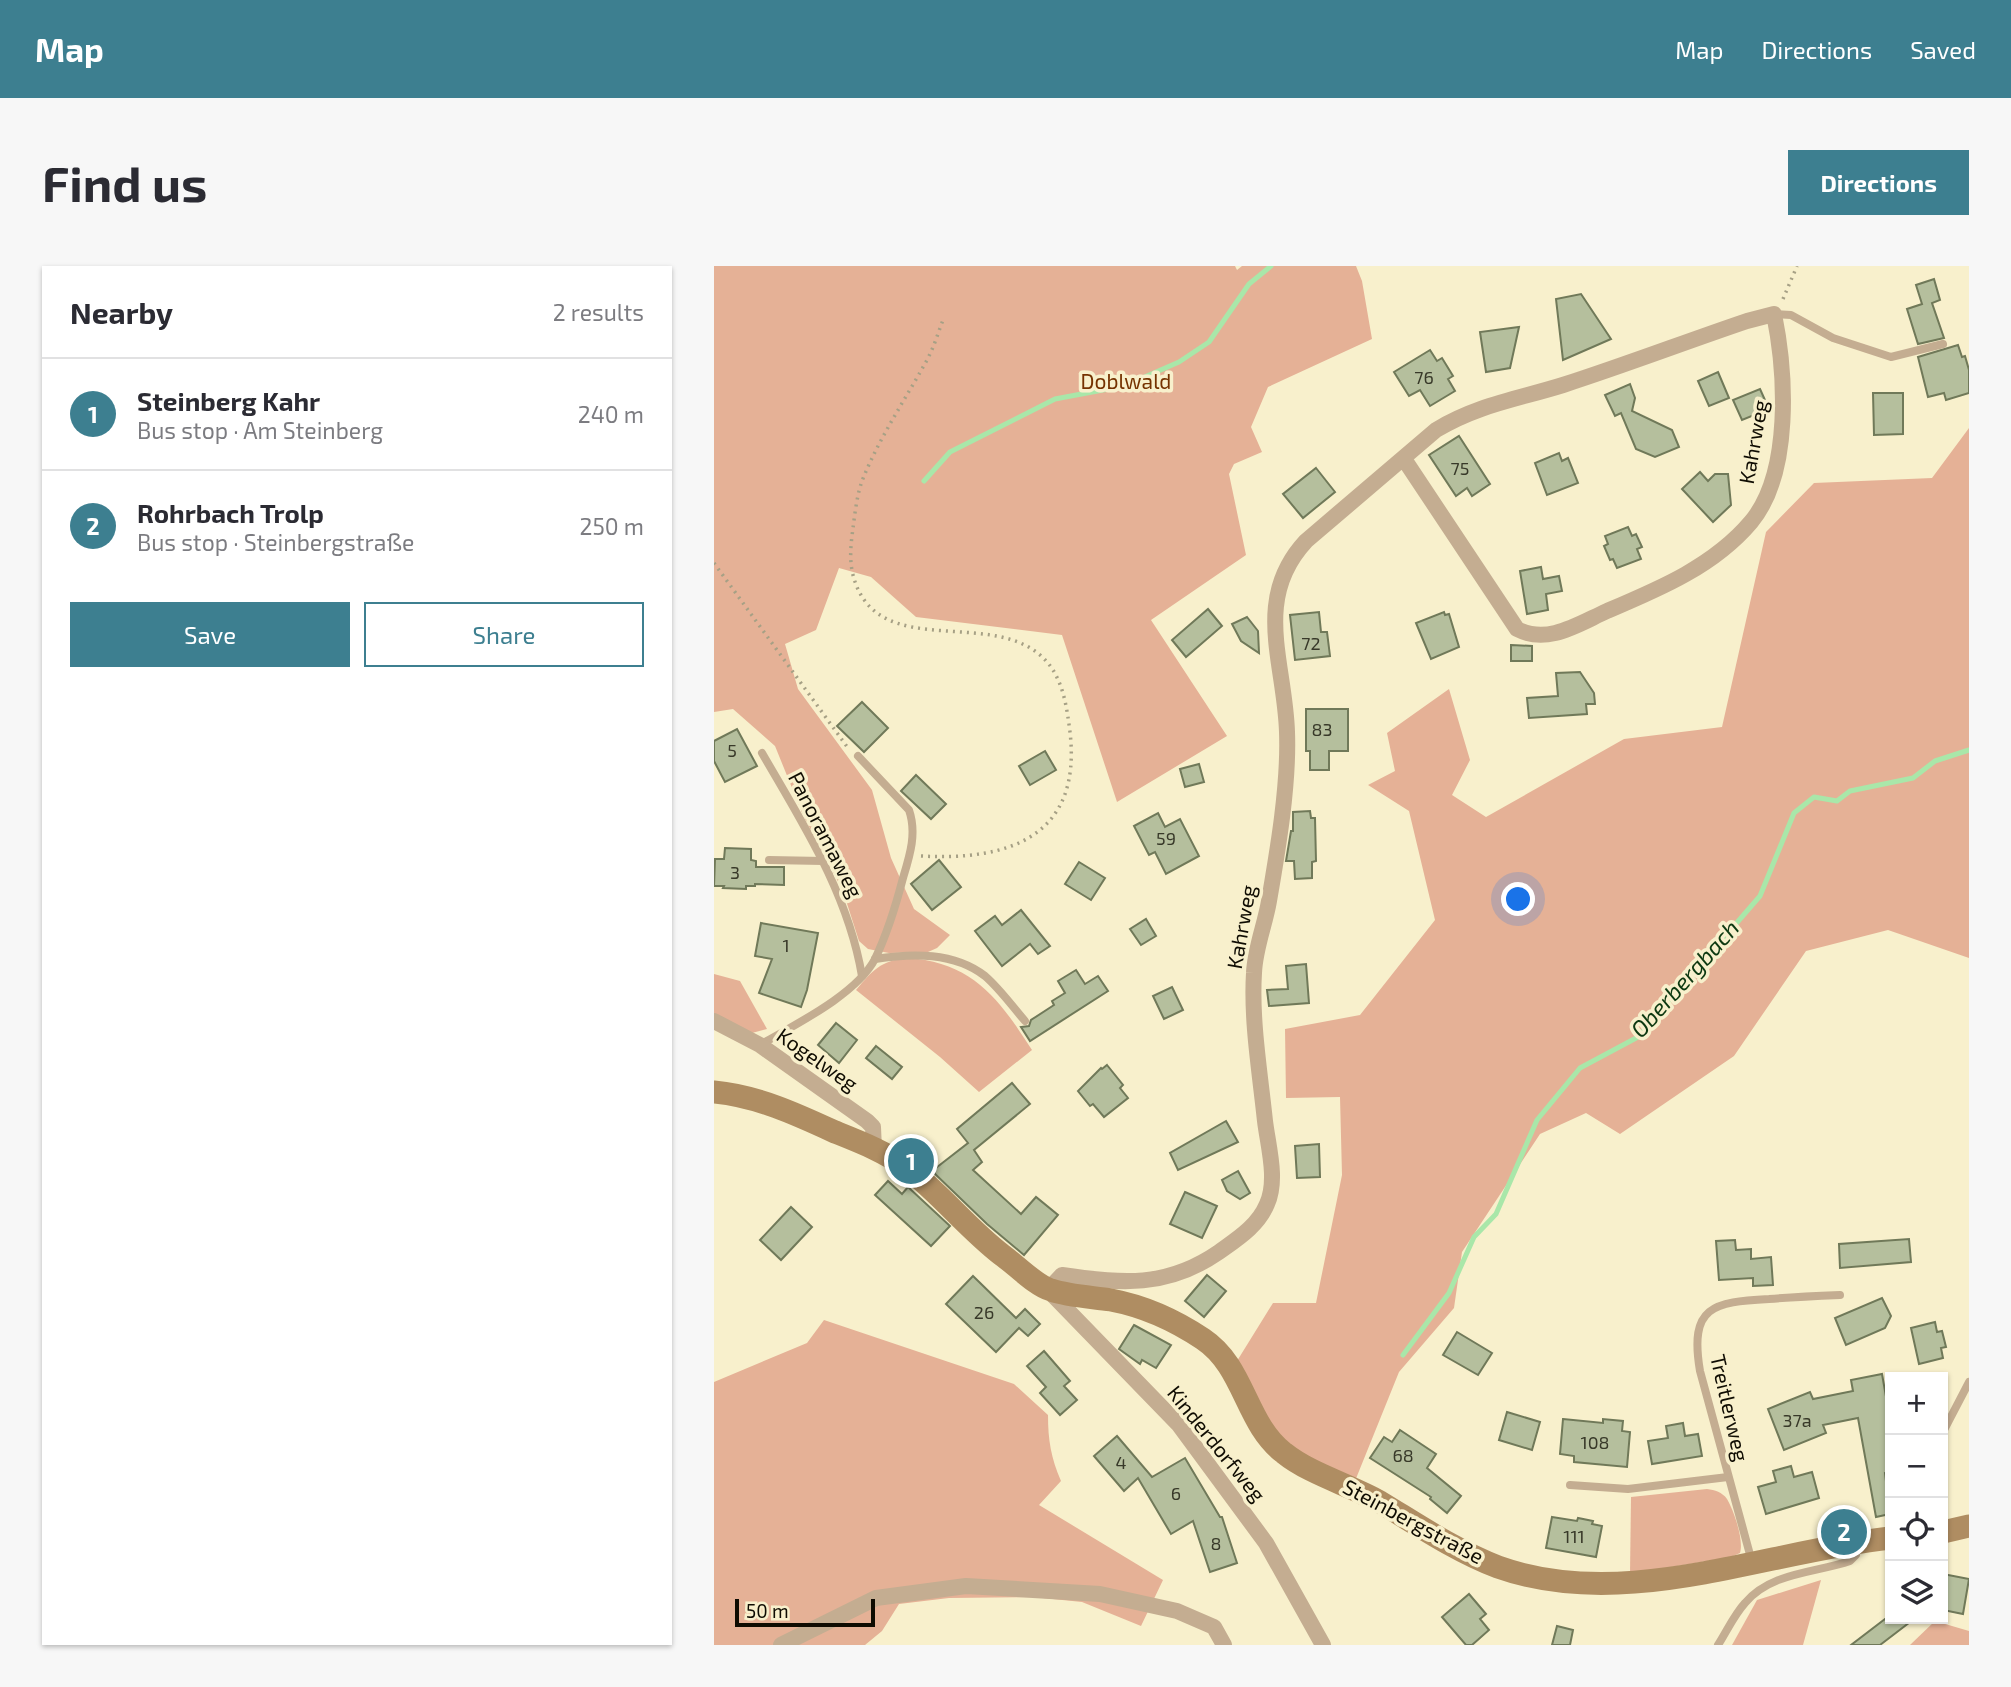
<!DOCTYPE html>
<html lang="en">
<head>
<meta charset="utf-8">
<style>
	:root { --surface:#fff; --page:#f7f7f7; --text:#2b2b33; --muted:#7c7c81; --line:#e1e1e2; --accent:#3d7f90 }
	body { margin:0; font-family:"Exo 2",sans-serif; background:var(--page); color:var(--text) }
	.controls { position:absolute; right:21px; bottom:21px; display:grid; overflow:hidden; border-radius:0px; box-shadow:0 2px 5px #0004 }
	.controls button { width:63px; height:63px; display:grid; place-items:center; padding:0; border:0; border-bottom:2px solid var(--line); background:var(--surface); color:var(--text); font:35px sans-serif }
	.scale { position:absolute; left:21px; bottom:18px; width:140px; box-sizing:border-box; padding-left:7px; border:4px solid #0f0c02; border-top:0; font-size:19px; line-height:24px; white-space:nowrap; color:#0f0c02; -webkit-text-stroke:5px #f8f0cc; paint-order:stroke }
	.you { position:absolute; left:805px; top:634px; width:24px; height:24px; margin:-18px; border:5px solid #fff; border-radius:50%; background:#1a73e8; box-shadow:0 0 0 10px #1a73e833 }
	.badge { display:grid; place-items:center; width:46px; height:46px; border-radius:50%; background:var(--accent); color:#fff; font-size:23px; font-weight:700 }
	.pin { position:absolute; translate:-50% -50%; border:4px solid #fff; box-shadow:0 2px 7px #0006 }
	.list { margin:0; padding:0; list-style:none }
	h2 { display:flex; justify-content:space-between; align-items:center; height:91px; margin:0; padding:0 28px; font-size:30px }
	h2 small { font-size:23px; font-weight:400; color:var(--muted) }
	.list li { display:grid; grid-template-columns:46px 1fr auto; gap:21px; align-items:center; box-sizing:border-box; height:112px; padding:0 28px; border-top:2px solid var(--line) }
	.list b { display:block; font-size:26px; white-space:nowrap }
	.list p { margin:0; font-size:23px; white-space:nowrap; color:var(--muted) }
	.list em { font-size:23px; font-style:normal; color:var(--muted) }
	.actions { display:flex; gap:14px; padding:21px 28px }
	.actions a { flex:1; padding:16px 0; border:2px solid var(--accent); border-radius:0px; text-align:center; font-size:24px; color:var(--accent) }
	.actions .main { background:var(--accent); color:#fff }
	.icon { flex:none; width:38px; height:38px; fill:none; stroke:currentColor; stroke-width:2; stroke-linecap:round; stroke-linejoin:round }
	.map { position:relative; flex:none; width:1255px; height:1379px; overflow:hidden; border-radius:0px }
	header { display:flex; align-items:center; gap:42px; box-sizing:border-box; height:98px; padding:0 35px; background:var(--accent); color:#fff }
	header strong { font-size:33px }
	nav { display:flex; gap:38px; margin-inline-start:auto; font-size:24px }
	.intro { display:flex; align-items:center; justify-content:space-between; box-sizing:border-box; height:168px; padding:0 42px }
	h1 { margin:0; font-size:49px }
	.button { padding:18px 32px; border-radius:0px; background:var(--accent); color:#fff; font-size:24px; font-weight:700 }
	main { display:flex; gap:42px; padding:0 42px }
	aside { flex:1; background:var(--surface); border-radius:0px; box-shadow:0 2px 5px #0004 }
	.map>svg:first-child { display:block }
	.green { fill:#e5b196 }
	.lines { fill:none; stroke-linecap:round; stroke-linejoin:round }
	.stream { stroke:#a9e7a9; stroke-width:5 }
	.building { fill:#b5bf9d; stroke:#707959; stroke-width:2 }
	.path { stroke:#a6a085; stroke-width:3.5; stroke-dasharray:2 5; stroke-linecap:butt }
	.lane { stroke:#c4ad91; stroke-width:8 }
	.street { stroke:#c4ad91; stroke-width:16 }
	.secondary { stroke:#af8d62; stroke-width:23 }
	.labels { text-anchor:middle; stroke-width:7; stroke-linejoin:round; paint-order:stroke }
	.number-label { font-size:18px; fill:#383929 }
	.park-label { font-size:21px; fill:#753201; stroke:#f8f0cc }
	.street-label { font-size:21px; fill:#0f0c02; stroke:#f8f0cc }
	.water-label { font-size:23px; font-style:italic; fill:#0d3911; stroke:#f8f0cc }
</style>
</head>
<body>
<header>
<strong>Map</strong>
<nav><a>Map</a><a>Directions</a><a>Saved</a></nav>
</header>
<div class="intro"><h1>Find us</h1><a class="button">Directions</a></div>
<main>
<aside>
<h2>Nearby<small>2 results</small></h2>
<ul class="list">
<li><span class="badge">1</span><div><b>Steinberg Kahr</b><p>Bus stop · Am Steinberg</p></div><em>240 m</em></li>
<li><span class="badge">2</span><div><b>Rohrbach Trolp</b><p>Bus stop · Steinbergstraße</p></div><em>250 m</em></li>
</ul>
<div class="actions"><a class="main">Save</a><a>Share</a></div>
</aside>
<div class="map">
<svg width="1255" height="1379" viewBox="0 0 1255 1379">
	<rect width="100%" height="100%" fill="#f8f0cc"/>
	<g class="green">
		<path d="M0 0H521L523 4 528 0H642L648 15 658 73 554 121 537 161 548 186 520 198 515 208 532 289 437 354 513 470 403 536 348 369 202 351 157 311 125 302 102 364 71 378 84 423 158 524 177 592 200 643 236 669 223 682 214 686 175 687 154 683 145 675 129 625 89 549 61 480 19 443 0 446Z"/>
		<path d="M1255 162V692L1174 664 1092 685 1020 790 906 868 872 847 826 868 748 986 740 1042 685 1106 641 1215 582 1188 551 1150 523 1095 559 1037H602L628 909 626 831 572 832 571 763 646 749 721 654 695 545 654 519 681 505 673 467 735 423 756 494 738 529 772 551 910 473 1008 461 1052 266 1100 217 1218 212Z"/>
		<path d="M193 692C259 696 285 733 318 784L265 826 226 791 142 724C159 704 166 695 193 692Z"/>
		<path d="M0 708 26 715 53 763 38 767 0 750Z"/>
		<path d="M110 1054 300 1118 334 1149C334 1174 337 1192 347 1215L325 1239 449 1314 427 1360 368 1336 319 1331 235 1332 185 1338 168 1365 151 1379H0V1116L93 1077Z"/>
		<path d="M993 1223C1001 1224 1008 1226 1013 1233 1020 1245 1030 1274 1026 1287L1017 1291 916 1308 917 1231Z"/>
		<path d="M1107 1314 1089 1379H1018L1043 1334Z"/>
		<path d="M1221 1355 1255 1365V1379H1196Z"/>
	</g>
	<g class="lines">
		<g class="stream">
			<path d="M210 215 236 186 341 133 410 120 465 96 495 76 535 18 557 0"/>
			<path d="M689 1089 735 1027 760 971 782 948 823 854 866 802 924 771 1046 630 1080 547 1100 531 1123 535 1136 525 1199 512 1221 495 1255 484"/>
		</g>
	</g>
	<g class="building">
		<path d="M1220 13 1226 34 1218 37 1230 72 1204 78 1193 43 1208 38 1202 19Z"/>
		<path d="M867 28 897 73 849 94 842 33Z"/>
		<path d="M805 61 796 102 772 106 766 66Z"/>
		<path d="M1244 79 1248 91 1251 90 1255 104V127L1232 134 1230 127 1214 131 1204 91Z"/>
		<path d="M716 84 723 95 728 92 739 110 734 113 741 125 716 140 706 124 695 130 680 106Z"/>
		<path d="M1004 106 1015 132 995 140 984 115Z"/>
		<path d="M916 118 921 132 918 145 958 164 965 181 941 191 922 183 907 147 901 150 891 129Z"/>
		<path d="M1046 123 1055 143 1028 154 1019 134Z"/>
		<path d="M1159 127H1189V168L1160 169Z"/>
		<path d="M745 170 776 218 758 230 753 222 742 230 715 189Z"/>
		<path d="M845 187 848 195 854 192 864 217 833 229 821 197Z"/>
		<path d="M602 202 621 226 589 252 569 228Z"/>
		<path d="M986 206 994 215 1001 208H1014L1017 239 999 256 968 223Z"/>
		<path d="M914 261 918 270 922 268 928 281 923 283 927 293 903 302 899 293 896 294 890 280 894 278 891 270Z"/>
		<path d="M827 301 829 313 845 310 848 325 832 328 834 344 813 348 806 305Z"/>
		<path d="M494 343 508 360 472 391 458 374Z"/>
		<path d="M605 346 607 366H613L616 390 581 394 576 349Z"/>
		<path d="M730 346 731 349 735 348 745 381 717 393 702 357Z"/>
		<path d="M533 351 544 365 545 387 527 375 518 358Z"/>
		<path d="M797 379 818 380V395H797Z"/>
		<path d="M866 406 880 427 881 438H872L873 448 815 452 813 432 844 430 842 407Z"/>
		<path d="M148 436 174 462 150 486 123 460Z"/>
		<path d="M592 443H634V485H615V504H596V485H592Z"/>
		<path d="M23 463 43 500 11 516 0 495V475Z"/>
		<path d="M331 485 342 504 316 519 305 500Z"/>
		<path d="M485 498 490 516 471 521 466 503Z"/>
		<path d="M202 509 232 538 217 553 187 525Z"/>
		<path d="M596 545 597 552H601L602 595 598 596V612L581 613 580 595H572L577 565H579V546Z"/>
		<path d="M444 547 451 561 466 553 485 590 452 608 441 586 435 589 420 560Z"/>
		<path d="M11 582 37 583V594L42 595V601H70V619L41 618V620H32V623L9 622 10 620H0L1 593H10Z"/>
		<path d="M225 594 247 621 218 644 197 618Z"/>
		<path d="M365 596 391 612 377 634 351 618Z"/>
		<path d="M307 644 336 680 324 688 316 678 288 700 261 665 281 650 288 659Z"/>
		<path d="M432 653 442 670 427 679 416 663Z"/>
		<path d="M47 657 104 667 93 724 87 741 45 727 58 693 41 690Z"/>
		<path d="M592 698 595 737 555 740 553 724 574 723 572 700Z"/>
		<path d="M362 704 371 718 384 710 394 725 316 775 307 761 315 760 317 754 340 739 338 735 351 727 344 715Z"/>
		<path d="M458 721 469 744 450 753 439 730Z"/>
		<path d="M122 757 143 774 125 797 104 779Z"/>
		<path d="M162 780 188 801 178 813 152 792Z"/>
		<path d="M393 799 409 819 406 822 414 832 390 851 379 838 376 840 364 825 387 802 388 803Z"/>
		<path d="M298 817 316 838 260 884 268 896 259 904 307 948 322 931 344 949 310 989 273 958 218 905 254 877 243 863Z"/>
		<path d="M512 855 524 876 464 904 456 887Z"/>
		<path d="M605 878 606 911 583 912 581 880Z"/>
		<path d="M524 905 536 927 526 933 513 925 508 914Z"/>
		<path d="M174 915 188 928 194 921 236 960 217 980 161 929Z"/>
		<path d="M471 926 503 940 488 972 456 958Z"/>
		<path d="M77 941 98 961 67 994 46 974Z"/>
		<path d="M1195 973 1197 996 1126 1002 1125 978Z"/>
		<path d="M1021 974 1022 984 1037 983V993L1057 991 1059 1019 1039 1020V1012L1005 1014 1002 975Z"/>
		<path d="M493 1009 512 1025 490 1051 471 1035Z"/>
		<path d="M259 1010 302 1052 311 1043 326 1058 314 1070 305 1062 282 1086 232 1038Z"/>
		<path d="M1168 1032 1177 1050 1171 1062 1132 1079 1121 1052Z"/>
		<path d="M1221 1056 1223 1066 1228 1065 1232 1081 1227 1082 1229 1092 1205 1098 1197 1062Z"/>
		<path d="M420 1059 457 1079 442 1102 428 1094 426 1098 405 1083Z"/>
		<path d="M743 1066 778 1087 764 1109 729 1089Z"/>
		<path d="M330 1085 356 1115 350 1120 363 1134 346 1149 326 1127 332 1121 313 1100Z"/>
		<path d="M1168 1108 1176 1153V1206L1171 1207 1176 1248 1162 1251 1144 1152 1109 1159 1112 1167 1070 1184 1054 1143 1096 1126 1099 1133 1139 1125 1137 1114Z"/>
		<path d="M793 1146 826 1156 818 1184 785 1174Z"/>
		<path d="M849 1153 889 1157V1153L909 1155 908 1165 916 1166 913 1201 860 1196V1190L846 1188Z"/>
		<path d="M969 1157 971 1170 984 1168 988 1190 938 1198 934 1175 954 1172 952 1160Z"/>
		<path d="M686 1164 722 1188 713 1202 747 1230 733 1247 716 1233 717 1231 656 1192 670 1171 678 1176Z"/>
		<path d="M403 1170 438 1211 471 1192 506 1251H508L523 1297 496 1306 479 1255 457 1268 424 1212 410 1225 380 1190Z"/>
		<path d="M1077 1200 1080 1211 1098 1206 1105 1232 1052 1248 1044 1221 1062 1216 1059 1205Z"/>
		<path d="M838 1251 863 1255 864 1252 879 1255 878 1258 888 1260 882 1291 832 1282Z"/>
		<path d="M1229 1308 1255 1313 1249 1348 1229 1344Z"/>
		<path d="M755 1328 772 1348 766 1353 775 1364 758 1379H752L728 1351Z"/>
		<path d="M1171 1353H1200L1166 1379H1137Z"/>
		<path d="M843 1360 859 1364 856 1379H838Z"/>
	</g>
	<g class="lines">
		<g class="path">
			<path d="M1069 33 1083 0"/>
			<path d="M0 297 134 482"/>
			<path d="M207 590C296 595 368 570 356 466 353 443 350 420 337 401 289 334 163 402 139 309 135 293 137 277 139 262 141 247 143 229 148 215 165 172 191 134 213 94 220 81 224 67 229 54"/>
		</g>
		<g class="lane">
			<path d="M1060 48 1077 49 1119 72 1177 91 1229 78"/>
			<path d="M48 487C89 558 134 627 148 710"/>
			<path d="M55 594 109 595"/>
			<path d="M161 693C198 687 240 686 271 710 286 723 298 740 311 755"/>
			<path d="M46 779C80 759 142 729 161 693 173 668 182 639 189 612 196 589 203 567 195 544L144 490"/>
			<path d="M1229 1166 1255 1116"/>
			<path d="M856 1219 914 1223 1014 1211"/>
			<path d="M1038 1296 986 1105C975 1040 999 1036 1055 1033 1079 1031 1102 1030 1126 1029"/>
			<path d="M1004 1379C1013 1365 1020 1349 1031 1337 1057 1306 1101 1307 1136 1295L1142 1289 1141 1280"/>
		</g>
		<g class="street">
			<path d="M0 755 46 779 153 855 159 861 160 883"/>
			<path d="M67 1379 162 1332 252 1320 386 1328 463 1345 500 1361 510 1379"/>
			<path d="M609 1379 552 1277 465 1159 334 1024 348 1009C407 1018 453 1022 505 986 523 973 544 960 553 938 564 914 554 880 551 855 546 807 537 754 540 707 541 682 551 659 555 635 564 583 575 518 573 466 571 397 538 333 592 275L722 164C763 139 804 133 849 119 911 99 971 76 1033 55L1060 48C1072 107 1078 207 1037 256 1000 300 945 323 893 345 864 358 834 379 803 363L690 193"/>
		</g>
		<g class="secondary">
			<path d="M0 826C43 830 82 848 121 866 146 876 172 886 193 902 227 928 254 963 288 989 301 998 322 1020 337 1024 355 1030 377 1031 397 1034 429 1040 462 1055 489 1073 531 1101 531 1157 570 1187 596 1208 636 1219 666 1236 704 1259 742 1285 784 1301 910 1346 1049 1286 1176 1272"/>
			<path d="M1229 1266 1255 1260"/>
		</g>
	</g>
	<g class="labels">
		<g class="number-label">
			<text x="710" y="118">76</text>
			<text x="746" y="209">75</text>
			<text x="597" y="384">72</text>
			<text x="608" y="470">83</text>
			<text x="18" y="491">5</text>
			<text x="452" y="579">59</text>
			<text x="21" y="613">3</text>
			<text x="72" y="686">1</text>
			<text x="270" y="1053">26</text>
			<text x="1083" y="1161">37a</text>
			<text x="881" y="1183">108</text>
			<text x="689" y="1196">68</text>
			<text x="407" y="1203">4</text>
			<text x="462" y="1234">6</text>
			<text x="860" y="1277">111</text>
			<text x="502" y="1284">8</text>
		</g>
		<g class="park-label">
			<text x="412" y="123">Doblwald</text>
		</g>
		<g class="street-label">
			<text transform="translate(1040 176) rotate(-80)" y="7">Kahrweg</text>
			<text transform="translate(111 569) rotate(63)" y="7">Panoramaweg</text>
			<text transform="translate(528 661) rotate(-80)" y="7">Kahrweg</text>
			<text transform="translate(103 794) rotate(35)" y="7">Kogelweg</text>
			<text transform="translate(1015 1142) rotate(77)" y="7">Treitlerweg</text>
			<text transform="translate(502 1178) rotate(51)" y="7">Kinderdorfweg</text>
			<text transform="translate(699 1256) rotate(28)" y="7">Steinbergstraße</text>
		</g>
		<g class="water-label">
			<text transform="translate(971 713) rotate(-48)" y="8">Oberbergbach</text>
		</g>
	</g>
</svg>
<div class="controls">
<button>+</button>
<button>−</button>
<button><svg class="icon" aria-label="locate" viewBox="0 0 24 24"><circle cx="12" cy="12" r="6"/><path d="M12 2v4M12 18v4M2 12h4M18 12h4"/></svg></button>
<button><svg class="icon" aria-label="layers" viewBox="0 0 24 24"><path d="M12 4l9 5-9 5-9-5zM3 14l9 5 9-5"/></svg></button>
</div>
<div class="scale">50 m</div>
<div class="you"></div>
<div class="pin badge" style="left:197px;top:895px">1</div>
<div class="pin badge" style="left:1130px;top:1266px">2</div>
</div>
</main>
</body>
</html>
